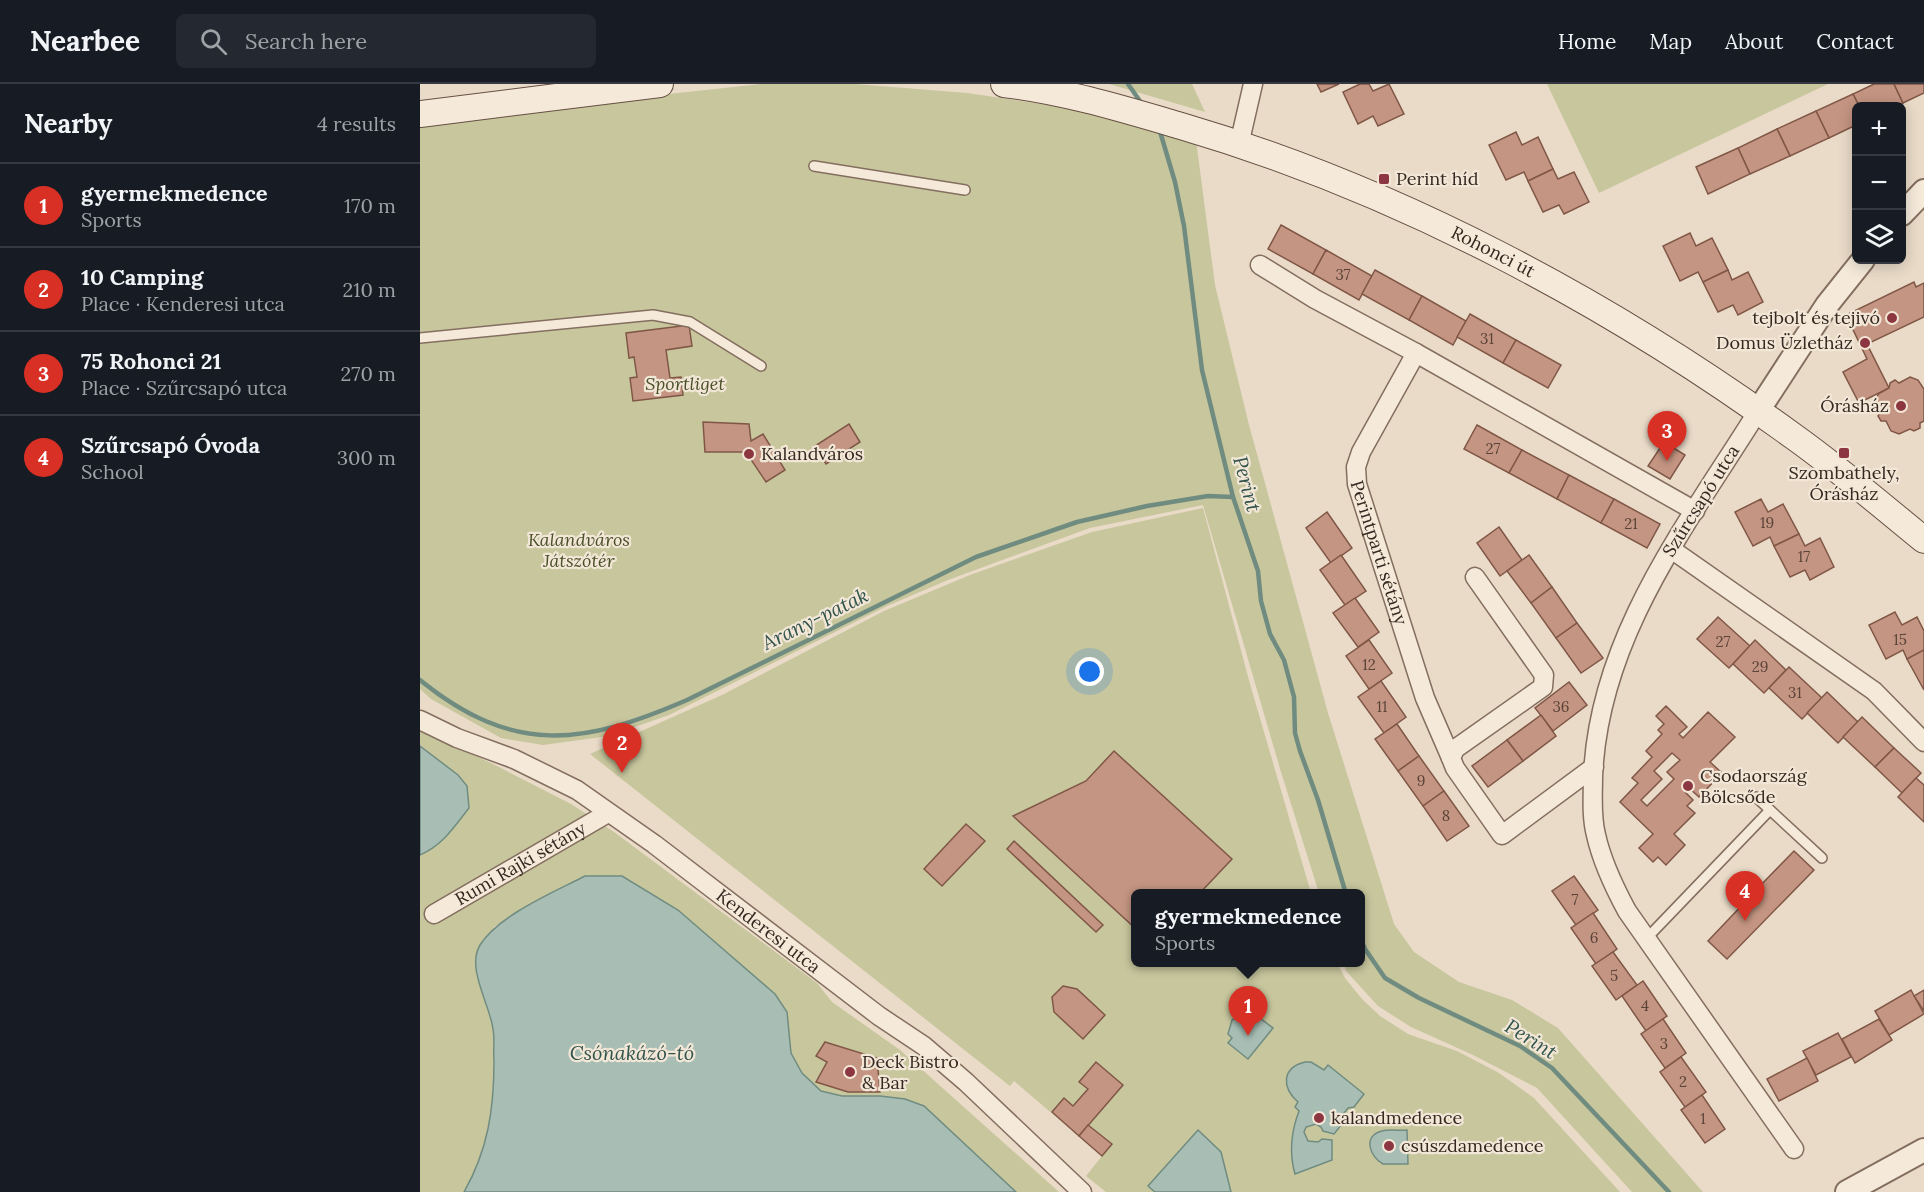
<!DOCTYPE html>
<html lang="en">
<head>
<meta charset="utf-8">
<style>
	:root { --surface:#171b24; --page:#242831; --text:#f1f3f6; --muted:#9ea1a6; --line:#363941; --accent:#d93025 }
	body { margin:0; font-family:Lora,serif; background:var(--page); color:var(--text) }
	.controls { position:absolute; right:18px; top:18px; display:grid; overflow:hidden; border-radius:9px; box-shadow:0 3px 15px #0003 }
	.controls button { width:54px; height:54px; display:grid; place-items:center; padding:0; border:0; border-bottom:2px solid var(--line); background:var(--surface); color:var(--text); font:30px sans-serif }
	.you { position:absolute; left:670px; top:588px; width:21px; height:21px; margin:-15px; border:4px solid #fff; border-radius:50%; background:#1a73e8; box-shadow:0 0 0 9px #1a73e833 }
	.badge { display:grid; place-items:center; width:39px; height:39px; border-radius:50%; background:var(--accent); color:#fff; font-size:20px; font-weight:700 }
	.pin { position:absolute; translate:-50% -50px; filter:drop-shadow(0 2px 3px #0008) }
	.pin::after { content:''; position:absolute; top:32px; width:21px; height:18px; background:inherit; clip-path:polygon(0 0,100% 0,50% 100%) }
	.popup { position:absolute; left:711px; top:805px; width:234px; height:78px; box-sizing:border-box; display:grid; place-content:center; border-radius:9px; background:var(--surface); filter:drop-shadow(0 2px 4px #0005); font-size:20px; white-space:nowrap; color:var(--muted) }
	.popup b { font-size:22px; color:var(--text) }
	.popup::after { content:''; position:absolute; left:50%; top:100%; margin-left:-12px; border:12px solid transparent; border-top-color:var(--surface) }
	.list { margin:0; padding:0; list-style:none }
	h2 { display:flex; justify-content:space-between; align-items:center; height:78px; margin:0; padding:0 24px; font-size:26px }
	h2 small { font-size:20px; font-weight:400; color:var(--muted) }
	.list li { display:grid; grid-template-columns:39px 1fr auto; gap:18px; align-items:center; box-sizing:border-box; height:84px; padding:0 24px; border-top:2px solid var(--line) }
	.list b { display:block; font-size:22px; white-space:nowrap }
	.list p { margin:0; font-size:20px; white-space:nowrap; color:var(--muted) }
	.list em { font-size:20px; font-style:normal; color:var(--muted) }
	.icon { flex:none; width:33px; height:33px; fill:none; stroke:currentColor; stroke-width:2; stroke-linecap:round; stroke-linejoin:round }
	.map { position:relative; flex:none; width:1504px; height:1108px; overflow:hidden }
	header { display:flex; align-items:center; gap:36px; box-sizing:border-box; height:84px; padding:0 30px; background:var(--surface); border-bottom:2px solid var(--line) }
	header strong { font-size:28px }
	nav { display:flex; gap:33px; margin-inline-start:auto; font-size:21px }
	.search { width:420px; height:54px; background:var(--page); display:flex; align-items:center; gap:15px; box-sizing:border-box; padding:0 21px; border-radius:9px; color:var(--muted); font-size:22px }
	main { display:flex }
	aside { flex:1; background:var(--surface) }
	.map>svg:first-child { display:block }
	.green { fill:#c7c69d }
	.water { fill:#a8beb5; stroke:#708c81; stroke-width:1.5 }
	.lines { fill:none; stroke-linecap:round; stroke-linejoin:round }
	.stream { stroke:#708c81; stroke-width:4.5 }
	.building { fill:#c49582; stroke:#805747; stroke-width:1.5; fill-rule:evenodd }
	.service-casing { stroke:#846e5f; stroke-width:12 }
	.minor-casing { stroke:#846e5f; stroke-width:21 }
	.tertiary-casing { stroke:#846e5f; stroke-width:26 }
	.secondary-casing { stroke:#664f42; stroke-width:28 }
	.service { stroke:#f5eada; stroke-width:9 }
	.minor { stroke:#f5eada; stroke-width:18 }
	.tertiary { stroke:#f5eada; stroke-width:22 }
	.secondary { stroke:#f5eada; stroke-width:26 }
	.poi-dot { fill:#8c3641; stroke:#f2e7d7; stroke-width:2 }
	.labels { text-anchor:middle; stroke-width:4.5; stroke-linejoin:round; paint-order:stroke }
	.number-label { font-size:15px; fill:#5a4339 }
	.poi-label { font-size:18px; fill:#362821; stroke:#f2e7d7; text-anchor:start }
	.street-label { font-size:18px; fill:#362821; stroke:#f2e7d7 }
	.park-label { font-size:18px; font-style:italic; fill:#4b502a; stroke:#f2e7d7 }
	.water-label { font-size:20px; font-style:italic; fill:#32544d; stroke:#f2e7d7 }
</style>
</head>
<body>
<header>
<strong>Nearbee</strong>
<div class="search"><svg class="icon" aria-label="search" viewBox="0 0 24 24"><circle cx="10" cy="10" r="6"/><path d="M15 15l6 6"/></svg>Search here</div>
<nav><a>Home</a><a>Map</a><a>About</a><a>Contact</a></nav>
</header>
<main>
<aside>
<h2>Nearby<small>4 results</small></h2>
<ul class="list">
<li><span class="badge">1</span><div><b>gyermekmedence</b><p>Sports</p></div><em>170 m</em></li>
<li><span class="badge">2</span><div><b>10 Camping</b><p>Place · Kenderesi utca</p></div><em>210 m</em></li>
<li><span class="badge">3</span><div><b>75 Rohonci 21</b><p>Place · Szűrcsapó utca</p></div><em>270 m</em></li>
<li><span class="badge">4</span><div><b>Szűrcsapó Óvoda</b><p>School</p></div><em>300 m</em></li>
</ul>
</aside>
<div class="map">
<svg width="1504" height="1108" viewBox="0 0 1504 1108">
	<rect width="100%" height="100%" fill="#eadbc8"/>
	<g class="green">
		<path d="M341 0H435L547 9 669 27 776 56 795 201 829 341 908 629 974 840 994 868 1039 898 1092 916 1138 944 1283 1108H1212L1117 1004 1053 971 991 943 958 922 927 888 923 879 940 878V810L899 809 861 688 783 421 670 444 528 496 467 522 249 631 189 652 123 661 81 654 11 615 0 605V42L212 14Z"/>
		<path d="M689 0H772L785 28Z"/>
		<path d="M1127 0H1408L1179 109Z"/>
		<path d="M783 424 830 600 891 809 716 810V878L917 879 925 894 942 915 960 932 988 950 1037 967 1079 989 1114 1014 1200 1108H686L666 1092 682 1072 594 997 590 1002 170 670 302 611 464 527 550 491 672 448Z"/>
		<path d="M0 646 71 679 151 720 194 748 397 899 412 918 480 966 639 1108H596L504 1022 485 1015 460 1012H422L401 1007 382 989 371 969 367 928 355 910 258 826 202 792H165L124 813 74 843 56 890 73 944 74 1016 61 1075 44 1108H0Z"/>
	</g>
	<g class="water">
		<path d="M0 662 38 691 47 702 49 724C34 743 23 761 0 771Z"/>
		<path d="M165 792H202L258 826 355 910 367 928 371 969 382 989 401 1007 422 1012H460L485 1015 504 1022 596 1108H44C68 1066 74 1025 74 977 73 966 75 955 73 945 70 921 46 884 60 861 79 831 134 808 165 792Z"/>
		<path d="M832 928 853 944 828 975 808 959 812 954 808 950 812 936 824 929 829 933Z"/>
		<path d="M885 978H891L904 986 908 981 944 1010 934 1023 928 1024 921 1033 922 1040 914 1050 903 1047 901 1043 896 1040 886 1043 884 1048 888 1057 898 1058 902 1055 912 1056V1076L875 1090C869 1069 871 1048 879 1027L875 1023 878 1018C862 1004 861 984 885 978Z"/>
		<path d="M778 1046 801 1068 811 1108H735L728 1102Z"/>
		<path d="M987 1046 988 1080H963C950 1073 942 1052 962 1047 970 1045 980 1047 987 1046Z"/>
	</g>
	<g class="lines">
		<g class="stream">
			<path d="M708 0 722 20"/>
			<path d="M739 44 755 98 764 142 782 286 813 413 838 487 841 517 850 550 864 576 874 613 875 649 880 667 898 716 926 810"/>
			<path d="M0 596C94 672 163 661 267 616L556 473 657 438 727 422 788 412 813 413"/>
			<path d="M940 854 945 865 965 894 999 914 1100 962 1132 984 1249 1108"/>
		</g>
	</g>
	<g class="building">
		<path d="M897 0H919L901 8Z"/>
		<path d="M940 0H949L953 7 969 0 984 30 958 42 953 32 938 40 923 8Z"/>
		<path d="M1454 0H1474L1483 19 1475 22H1439L1433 10Z"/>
		<path d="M1474 0H1504V9L1483 19Z"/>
		<path d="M1433 10 1439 22H1436V41L1409 54 1396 27Z"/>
		<path d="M1396 27 1409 54 1370 72 1357 45Z"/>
		<path d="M1357 45 1370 72 1330 90 1318 64Z"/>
		<path d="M1096 48 1102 61 1118 53 1133 85 1108 97 1104 88 1086 96 1069 61Z"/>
		<path d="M1318 64 1330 90 1288 110 1276 83Z"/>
		<path d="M1133 85 1138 95 1154 88 1169 118 1144 130 1139 121 1123 128 1108 97Z"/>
		<path d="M861 141 906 166 893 190 848 165Z"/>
		<path d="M1270 149 1276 162 1292 154 1308 186 1283 198 1278 188 1260 197 1243 162Z"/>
		<path d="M906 166 952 192 939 216 893 190Z"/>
		<path d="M955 186 1002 212 989 236 942 210Z"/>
		<path d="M1308 186 1312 196 1328 188 1343 218 1318 231 1313 221 1298 228 1283 198Z"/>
		<path d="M1494 198 1496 203 1504 199V233L1447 260 1469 304 1439 319 1423 288 1447 275 1426 231Z"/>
		<path d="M1002 212 1046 237 1033 261 989 236Z"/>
		<path d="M1050 230 1096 256 1083 279 1037 253Z"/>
		<path d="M269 241 272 262 246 266 250 294 261 293 263 311 213 317 210 294 217 293 214 273 209 274 206 249Z"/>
		<path d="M1096 256 1141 281 1128 304 1083 279Z"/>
		<path d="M1490 293 1498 296 1504 305V337L1500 339V344L1494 347 1490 345 1479 350 1471 347 1466 337H1461L1458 332 1461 327 1456 317 1458 310 1469 304 1470 299 1475 296 1479 299Z"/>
		<path d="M283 338 329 340 331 357 343 350 365 386 346 398 328 371 322 368H285Z"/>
		<path d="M429 340 440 358 406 380 395 362Z"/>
		<path d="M1057 341 1102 366 1089 389 1044 365Z"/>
		<path d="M1244 358 1265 371 1250 395 1228 382Z"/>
		<path d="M1102 366 1149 391 1137 415 1089 389Z"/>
		<path d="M1149 391 1194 415 1181 439 1137 415Z"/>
		<path d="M1194 415 1240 440 1227 464 1181 439Z"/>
		<path d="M1341 415 1348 428 1363 420 1379 450 1354 462 1350 453 1333 462 1315 428Z"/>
		<path d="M907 428 932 464 911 479 886 444Z"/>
		<path d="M1079 443 1102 476 1080 492 1057 459Z"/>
		<path d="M1379 450 1385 462 1400 454 1414 483 1390 496 1385 486 1370 493 1354 462Z"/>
		<path d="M921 471 946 507 925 521 900 486Z"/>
		<path d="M1109 471 1132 503 1111 519 1087 487Z"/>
		<path d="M1132 503 1157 539 1136 554 1111 519Z"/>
		<path d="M935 514 959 548 938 563 913 529Z"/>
		<path d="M1475 528 1482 541 1497 533 1504 547V566L1487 575 1483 566 1466 575 1449 541Z"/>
		<path d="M1298 533 1330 562 1309 584 1277 555Z"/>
		<path d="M1157 539 1183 574 1161 589 1136 554Z"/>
		<path d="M949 556 972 589 949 605 926 572Z"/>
		<path d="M1335 556 1366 586 1344 609 1313 580Z"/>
		<path d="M1504 566V606L1487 575Z"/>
		<path d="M1369 583 1402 614 1382 635 1349 604Z"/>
		<path d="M961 597 986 633 964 649 938 613Z"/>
		<path d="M1149 598 1167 621 1133 647 1115 624Z"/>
		<path d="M1407 608 1438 638 1418 659 1387 629Z"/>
		<path d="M1246 622 1267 643 1259 650 1263 654 1288 628 1315 653 1290 678 1302 689 1279 713 1269 704 1265 708 1273 716 1267 722 1275 729 1254 750 1265 761 1246 781 1238 773 1233 778 1219 764 1233 750 1200 718 1218 699 1212 694 1232 673 1226 667 1242 650 1238 646 1244 640 1236 632ZM1252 669 1260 676 1247 688 1254 695 1227 722 1221 716 1242 695 1234 687Z"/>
		<path d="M1121 631 1136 652 1103 677 1087 656Z"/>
		<path d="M1442 633 1474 664 1455 683 1423 653Z"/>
		<path d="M977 640 999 672 978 687 955 655Z"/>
		<path d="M1087 656 1103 677 1068 703 1052 682Z"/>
		<path d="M1474 664 1501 689 1482 709 1455 683Z"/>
		<path d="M694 667 812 775 779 810H716V845L593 732 666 697Z"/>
		<path d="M999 672 1024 707 1003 722 978 687Z"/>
		<path d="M1496 694 1504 701V738L1478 713Z"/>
		<path d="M1024 707 1049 742 1027 757 1003 722Z"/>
		<path d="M546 740 565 757 522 802 504 785Z"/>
		<path d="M594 757 683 841 676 848 587 765Z"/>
		<path d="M1374 767 1394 786 1307 875 1288 857 1325 818 1311 805 1320 796 1333 809Z"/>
		<path d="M1154 792 1178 826 1156 841 1132 807Z"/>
		<path d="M1173 829 1197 865 1176 880 1151 844Z"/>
		<path d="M1193 868 1217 901 1196 916 1172 882Z"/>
		<path d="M1223 897 1247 932 1226 947 1202 912Z"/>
		<path d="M643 902 657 905 685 931 663 955 634 928 632 913Z"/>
		<path d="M1491 906 1504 930 1469 951 1455 927Z"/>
		<path d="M1504 906V927L1494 912Z"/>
		<path d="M1243 935 1266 969 1245 984 1221 950Z"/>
		<path d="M1459 935 1472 956 1435 979 1422 955Z"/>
		<path d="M1418 949 1431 973 1396 991 1383 967Z"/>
		<path d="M405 958 457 974 460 1008H428L396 998 407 978 396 972Z"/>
		<path d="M1261 973 1286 1008 1265 1023 1240 988Z"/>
		<path d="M1387 974 1398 997 1359 1017 1347 995Z"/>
		<path d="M676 978 703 1001 659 1052 632 1028 644 1014 653 1022 668 1005 659 998Z"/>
		<path d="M1282 1011 1305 1045 1285 1059 1261 1026Z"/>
		<path d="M668 1041 692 1060 682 1072 659 1052Z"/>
	</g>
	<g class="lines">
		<defs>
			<g id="service">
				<path d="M394 82 545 106"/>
				<path d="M0 254 233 231 270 238 341 282"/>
				<path d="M1336 713 1402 774"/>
				<path d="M1226 855 1350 726"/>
			</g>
			<g id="minor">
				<path d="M819 61 833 0"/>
				<path d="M840 181 895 215 996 269 1275 427"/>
				<path id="s1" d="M996 269 941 368 936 383 937 400 1005 614 1031 674"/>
				<path d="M1338 327C1267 441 1179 552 1173 692 1173 711 1171 732 1176 751 1182 778 1194 803 1207 827L1374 1065"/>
				<path d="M1251 465 1454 607 1504 658"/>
				<path d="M1055 493 1124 591 1123 603 1035 665 1031 674 1035 684 1082 751 1174 683"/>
				<path id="s2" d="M0 636 37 654 94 675 157 706 234 760 459 932 504 962 546 998 662 1108"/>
				<path id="s3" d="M14 830 188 729"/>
			</g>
			<g id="tertiary">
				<path d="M1482 130 1504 107"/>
				<path d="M1338 327 1407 221 1443 176"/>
				<path d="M1427 1108 1504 1066"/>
			</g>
			<g id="secondary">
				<path id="s4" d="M584 0C644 7 703 25 761 42 979 106 1190 219 1373 352 1418 384 1461 421 1504 456"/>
				<path d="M0 30 240 0"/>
			</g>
		</defs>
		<use href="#service" class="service-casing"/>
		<use href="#minor" class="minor-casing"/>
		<use href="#tertiary" class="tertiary-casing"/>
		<use href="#secondary" class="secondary-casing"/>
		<use href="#service" class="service"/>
		<use href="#minor" class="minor"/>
		<use href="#tertiary" class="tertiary"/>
		<use href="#secondary" class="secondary"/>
	</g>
	<g class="poi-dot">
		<rect x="958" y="89" width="12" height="12" rx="3"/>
		<circle cx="1472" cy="234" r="6"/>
		<circle cx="1445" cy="259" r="6"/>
		<circle cx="1481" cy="322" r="6"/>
		<rect x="1418" y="363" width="12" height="12" rx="3"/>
		<circle cx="329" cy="370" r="6"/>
		<circle cx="1268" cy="702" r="6"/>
		<circle cx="430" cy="988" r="6"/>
		<circle cx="899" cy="1034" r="6"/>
		<circle cx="969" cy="1062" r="6"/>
	</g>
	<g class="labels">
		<g class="number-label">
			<text x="923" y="196">37</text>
			<text x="1067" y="260">31</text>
			<text x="1073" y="370">27</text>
			<text x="1347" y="444">19</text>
			<text x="1211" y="445">21</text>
			<text x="1384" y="478">17</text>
			<text x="1480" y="561">15</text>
			<text x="1303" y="563">27</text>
			<text x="949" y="586">12</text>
			<text x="1340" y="588">29</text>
			<text x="1375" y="614">31</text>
			<text x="962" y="628">11</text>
			<text x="1141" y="628">36</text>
			<text x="1001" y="702">9</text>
			<text x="1026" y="737">8</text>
			<text x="1155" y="821">7</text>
			<text x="1174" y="859">6</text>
			<text x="1194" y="897">5</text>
			<text x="1225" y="927">4</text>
			<text x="1244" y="965">3</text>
			<text x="1263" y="1003">2</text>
			<text x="1283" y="1040">1</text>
		</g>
		<g class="poi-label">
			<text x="976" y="101">Perint híd</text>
			<text x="1460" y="240" text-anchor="end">tejbolt és tejivó</text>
			<text x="1433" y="265" text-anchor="end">Domus Üzletház</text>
			<text x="1469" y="328" text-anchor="end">Órásház</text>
			<text x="341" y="376">Kalandváros</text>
			<text x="1424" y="395" text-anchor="middle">Szombathely,<tspan x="1424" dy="21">Órásház</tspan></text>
			<text x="1280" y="698">Csodaország<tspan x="1280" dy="21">Bölcsőde</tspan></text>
			<text x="442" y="984">Deck Bistro<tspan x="442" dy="21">&amp; Bar</tspan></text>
			<text x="911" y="1040">kalandmedence</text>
			<text x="981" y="1068">csúszdamedence</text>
		</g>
		<g class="street-label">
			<text dy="6" stroke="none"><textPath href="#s4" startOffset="519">Rohonci út</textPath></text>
			<text transform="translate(1281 417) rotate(-58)" y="6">Szűrcsapó utca</text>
			<text dy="6" stroke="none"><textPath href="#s1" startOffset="218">Perintparti sétány</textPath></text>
			<text dy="6" stroke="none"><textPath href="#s3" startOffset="100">Rumi Rajki sétány</textPath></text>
			<text dy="6" stroke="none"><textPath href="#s2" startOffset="410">Kenderesi utca</textPath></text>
		</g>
		<g class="park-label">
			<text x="265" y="306">Sportliget</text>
			<text x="159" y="462">Kalandváros<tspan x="159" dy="21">Játszótér</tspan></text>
		</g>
		<g class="water-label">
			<text transform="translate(827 400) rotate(75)" y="7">Perint</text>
			<text transform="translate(395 535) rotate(-26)" y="7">Arany-patak</text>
			<text transform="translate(1111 955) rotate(32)" y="7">Perint</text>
			<text x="212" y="976">Csónakázó-tó</text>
		</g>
	</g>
</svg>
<div class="controls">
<button>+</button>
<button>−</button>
<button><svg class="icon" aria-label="layers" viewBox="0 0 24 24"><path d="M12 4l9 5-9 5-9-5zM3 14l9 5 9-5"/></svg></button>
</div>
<div class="you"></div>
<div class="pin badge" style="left:828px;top:952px">1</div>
<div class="popup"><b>gyermekmedence</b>Sports</div>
<div class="pin badge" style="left:202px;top:689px">2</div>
<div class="pin badge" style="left:1247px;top:377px">3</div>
<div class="pin badge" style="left:1325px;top:837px">4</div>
</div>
</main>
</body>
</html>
